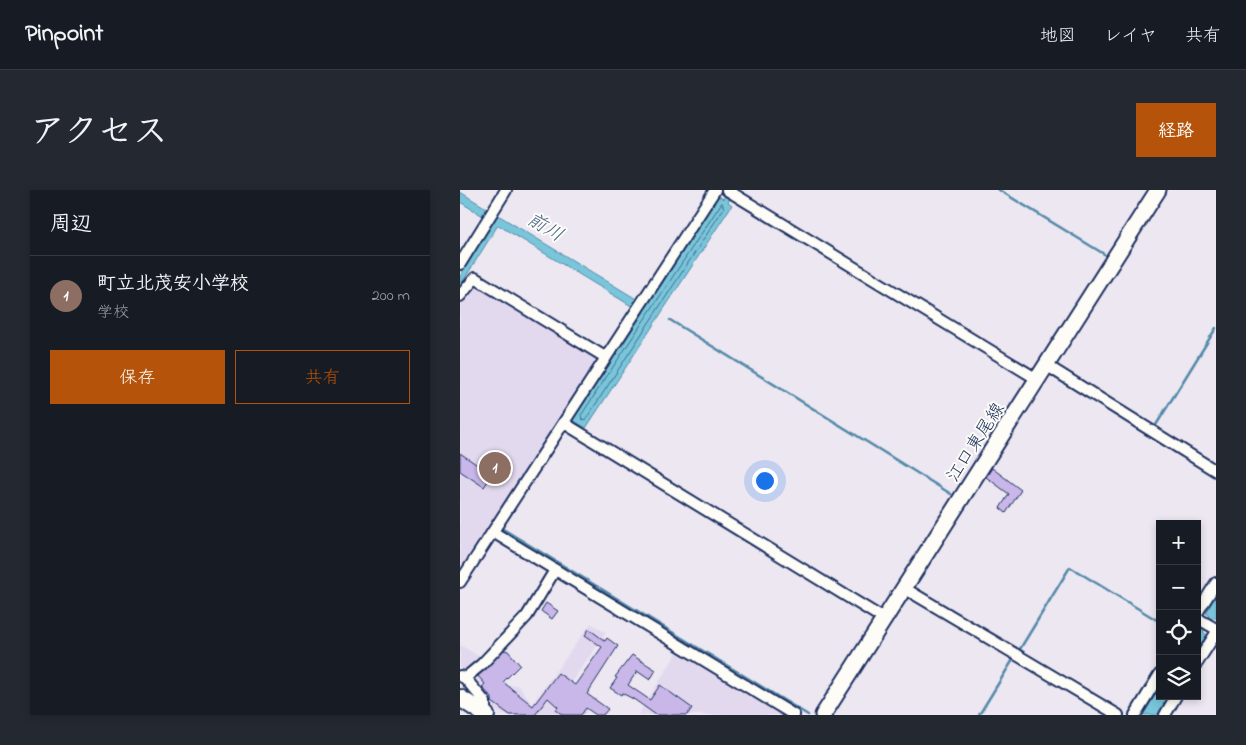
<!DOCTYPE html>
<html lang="ja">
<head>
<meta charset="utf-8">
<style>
	:root { --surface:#171b24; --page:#242831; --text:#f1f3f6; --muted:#9ea1a6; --line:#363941; --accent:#b45309 }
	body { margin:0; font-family:"Indie Flower","Klee One",sans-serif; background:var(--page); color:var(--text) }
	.controls { position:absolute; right:15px; bottom:15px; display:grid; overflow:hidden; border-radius:0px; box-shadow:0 2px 8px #0003 }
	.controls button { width:45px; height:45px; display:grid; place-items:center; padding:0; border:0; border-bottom:1px solid var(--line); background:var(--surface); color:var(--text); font:25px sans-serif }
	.you { position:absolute; left:304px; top:290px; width:18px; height:18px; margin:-12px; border:4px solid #fff; border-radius:50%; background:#1a73e8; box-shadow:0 0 0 8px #1a73e833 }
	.badge { display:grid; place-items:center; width:32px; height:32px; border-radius:50%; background:var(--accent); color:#fff; font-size:16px; font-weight:700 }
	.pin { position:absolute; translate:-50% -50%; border:2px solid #fff; box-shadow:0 1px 5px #0006 }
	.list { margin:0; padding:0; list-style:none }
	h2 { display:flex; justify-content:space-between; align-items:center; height:65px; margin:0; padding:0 20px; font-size:21px }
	h2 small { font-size:16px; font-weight:400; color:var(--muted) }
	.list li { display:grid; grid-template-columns:32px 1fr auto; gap:15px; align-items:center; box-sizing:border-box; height:80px; padding:0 20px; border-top:1px solid var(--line) }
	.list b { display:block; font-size:19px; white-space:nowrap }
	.list p { margin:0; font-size:16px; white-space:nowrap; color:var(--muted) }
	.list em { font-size:16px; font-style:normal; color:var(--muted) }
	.actions { display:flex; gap:10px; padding:15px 20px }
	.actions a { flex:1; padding:11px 0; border:1px solid var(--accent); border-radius:0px; text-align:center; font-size:18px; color:var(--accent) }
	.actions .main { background:var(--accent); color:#fff }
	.icon { flex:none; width:28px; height:28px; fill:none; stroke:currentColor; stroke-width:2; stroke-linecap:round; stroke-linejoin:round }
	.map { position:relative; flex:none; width:756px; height:525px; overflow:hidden; border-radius:0px }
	header { display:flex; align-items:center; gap:30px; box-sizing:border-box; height:70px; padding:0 25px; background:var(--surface); border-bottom:1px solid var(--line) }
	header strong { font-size:24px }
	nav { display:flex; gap:28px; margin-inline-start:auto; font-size:18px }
	.intro { display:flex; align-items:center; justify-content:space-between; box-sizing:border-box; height:120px; padding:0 30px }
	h1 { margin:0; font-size:35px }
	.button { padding:12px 22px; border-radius:0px; background:var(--accent); color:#fff; font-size:18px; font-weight:700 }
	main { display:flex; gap:30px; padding:0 30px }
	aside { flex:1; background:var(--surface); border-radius:0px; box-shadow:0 2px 8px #0003 }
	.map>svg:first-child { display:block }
	.built { fill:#e2d9ef }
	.water { fill:#79c5d9; stroke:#5389a8 }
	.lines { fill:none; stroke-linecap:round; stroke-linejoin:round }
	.shore { stroke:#416b8f; stroke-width:1 }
	.stream { stroke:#5389a8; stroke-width:2.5 }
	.building { fill:#c8b7e8; stroke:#1b2f5e }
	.minor-casing { stroke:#1b2f5e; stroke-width:14 }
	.secondary-casing { stroke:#1b2f5e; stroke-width:19 }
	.primary-casing { stroke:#1b2f5e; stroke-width:20 }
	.minor { stroke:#fdfcf7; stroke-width:10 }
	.secondary { stroke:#fdfcf7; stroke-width:15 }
	.primary { stroke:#fdfcf7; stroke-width:16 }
	.labels { text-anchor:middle; stroke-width:4; stroke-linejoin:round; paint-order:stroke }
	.street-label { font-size:18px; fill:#1b2f5e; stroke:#fdfcf7 }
	.water-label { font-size:19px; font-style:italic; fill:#375c83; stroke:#fdfcf7 }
</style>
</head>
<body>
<header>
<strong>Pinpoint</strong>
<nav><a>地図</a><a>レイヤ</a><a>共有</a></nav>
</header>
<div class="intro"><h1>アクセス</h1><a class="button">経路</a></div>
<main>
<aside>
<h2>周辺<small></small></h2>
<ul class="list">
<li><span class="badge" style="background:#8d6e63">1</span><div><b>町立北茂安小学校</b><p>学校</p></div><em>200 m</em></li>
</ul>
<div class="actions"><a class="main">保存</a><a>共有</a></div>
</aside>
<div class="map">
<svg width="756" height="525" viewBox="0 0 756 525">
	<rect width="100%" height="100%" fill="#ede7f2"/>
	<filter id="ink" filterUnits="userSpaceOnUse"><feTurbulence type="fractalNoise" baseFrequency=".02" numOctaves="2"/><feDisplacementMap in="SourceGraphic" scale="10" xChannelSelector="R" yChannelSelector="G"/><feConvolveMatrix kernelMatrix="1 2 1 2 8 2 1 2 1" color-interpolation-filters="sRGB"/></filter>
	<g filter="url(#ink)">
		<g class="built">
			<path d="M16 90 139 166 140 170 0 386V110Z"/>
			<path d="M131 433 146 443 104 502 128 518 124 525H43L31 518 7 485 0 483V455L29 472 49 496 58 495 72 514Z"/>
			<path d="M218 461 320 525H178Z"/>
		</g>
		<g class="water">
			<path d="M268 0H276L268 12 272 15 126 238 113 230 184 122 182 120 185 116 187 117 259 6 263 9Z"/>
			<path d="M0 2 178 110 173 117 38 35 0 96V86L33 32 0 12Z"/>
			<path d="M756 406V429L753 427 743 442 747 445 737 460V439L740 440 749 425 746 423Z"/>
			<path d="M700 497V506H709L697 525H683Z"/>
		</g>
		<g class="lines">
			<path class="shore" d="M262 13 264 18 126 229 123 230 121 226Z"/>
			<g class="stream">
				<path d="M539 0 644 64"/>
				<path d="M210 130 491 304"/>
				<path d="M593 186 721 266"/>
				<path d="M696 235 756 138"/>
				<path d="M43 339 348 525"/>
				<path d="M560 459 610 377 700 432"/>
				<path d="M519 525 554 468"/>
			</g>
		</g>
		<g class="building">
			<path d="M0 263 32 285 24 297 0 281Z"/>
			<path d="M532 278 561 300 546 323 540 318 549 304 526 287Z"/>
			<path d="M86 413 98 421 92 429 81 421Z"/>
			<path d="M129 439 145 451 147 448 158 456 127 504 148 519 143 525H136L126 518 121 525H103L96 520 98 517 88 508 75 525H50L32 512V508L22 497 25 494 18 486 44 460 48 461 60 475 43 492 73 516 98 483 115 495 142 457 125 445Z"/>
			<path d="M172 465 196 480 190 490 177 481 168 495 190 510 200 495 232 518 227 525H196L175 510 162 503 161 505 150 498 157 488 155 487Z"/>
		</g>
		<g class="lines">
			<defs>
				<g id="minor">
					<path d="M267 0 577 189"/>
					<path d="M0 74 46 0"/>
					<path d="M0 106 15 88 145 167"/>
					<path d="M586 175 756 281"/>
					<path d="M104 233 424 429"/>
					<path d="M33 342 334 525"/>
					<path d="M0 392 255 0"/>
					<path d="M444 398 658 525"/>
					<path d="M737 423 756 393"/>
					<path d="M737 428 756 439"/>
					<path d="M737 473 756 443"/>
					<path d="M0 486 5 488 25 512V525"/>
					<path d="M5 488 22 474 67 426 95 380"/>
					<path d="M675 525 700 484"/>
					<path d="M705 525 716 506"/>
				</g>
				<path id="secondary" d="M363 525 698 0"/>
				<path id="primary" d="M0 508 26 525"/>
			</defs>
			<use href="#minor" class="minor-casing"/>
			<use href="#secondary" class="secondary-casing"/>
			<use href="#primary" class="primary-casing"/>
			<use href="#minor" class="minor"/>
			<use href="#secondary" class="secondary"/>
			<use href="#primary" class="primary"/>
		</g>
	</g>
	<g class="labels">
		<g class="street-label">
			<text transform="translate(515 252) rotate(-57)" y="6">江口東尾線</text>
		</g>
		<g class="water-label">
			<text transform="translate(86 36) rotate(31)" y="7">前川</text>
		</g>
	</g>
</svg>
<div class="controls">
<button>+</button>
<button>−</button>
<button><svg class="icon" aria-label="locate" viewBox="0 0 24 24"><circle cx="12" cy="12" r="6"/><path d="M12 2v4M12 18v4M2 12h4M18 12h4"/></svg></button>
<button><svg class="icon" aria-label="layers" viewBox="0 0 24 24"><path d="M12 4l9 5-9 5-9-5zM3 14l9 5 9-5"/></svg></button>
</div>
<div class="you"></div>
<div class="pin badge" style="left:35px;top:278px;background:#8d6e63">1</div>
</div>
</main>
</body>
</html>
